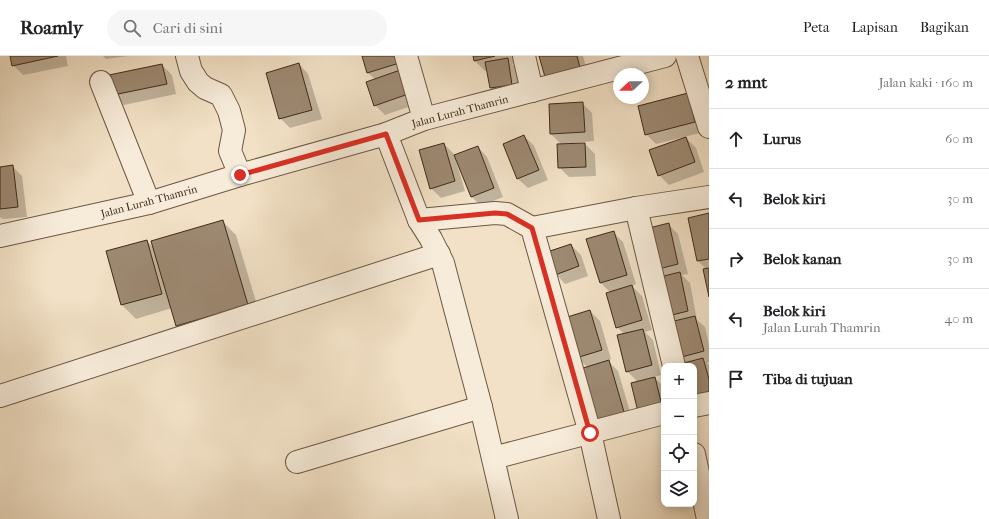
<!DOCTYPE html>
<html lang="id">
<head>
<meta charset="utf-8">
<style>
	:root { --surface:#fff; --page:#f6f6f6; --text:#202124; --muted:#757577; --line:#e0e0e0 }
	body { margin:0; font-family:"IM FELL French Canon",serif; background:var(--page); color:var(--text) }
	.controls { position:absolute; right:12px; bottom:12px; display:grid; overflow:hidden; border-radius:8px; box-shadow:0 2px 10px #0003 }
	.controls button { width:36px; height:36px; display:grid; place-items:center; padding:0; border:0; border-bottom:1px solid var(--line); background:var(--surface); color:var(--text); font:20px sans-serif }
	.compass { position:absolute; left:613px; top:12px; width:36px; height:36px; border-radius:50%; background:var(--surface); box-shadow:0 2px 10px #0003; rotate:248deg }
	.stop { position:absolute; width:12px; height:12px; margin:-9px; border:3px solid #d93025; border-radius:50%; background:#fff }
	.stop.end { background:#d93025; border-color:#fff; box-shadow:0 1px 4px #0008 }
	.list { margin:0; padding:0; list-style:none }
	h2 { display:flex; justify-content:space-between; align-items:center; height:52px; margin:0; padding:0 16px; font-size:17px }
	h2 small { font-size:13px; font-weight:400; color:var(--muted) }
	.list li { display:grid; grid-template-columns:26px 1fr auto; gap:12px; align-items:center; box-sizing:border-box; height:60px; padding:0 16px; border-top:1px solid var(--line) }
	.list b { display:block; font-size:15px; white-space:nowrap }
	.list p { margin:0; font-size:13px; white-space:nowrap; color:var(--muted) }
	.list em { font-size:13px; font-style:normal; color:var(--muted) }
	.icon { flex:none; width:22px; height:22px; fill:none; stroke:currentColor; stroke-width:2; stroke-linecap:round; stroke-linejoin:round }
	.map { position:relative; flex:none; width:709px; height:463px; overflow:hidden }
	header { display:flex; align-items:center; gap:24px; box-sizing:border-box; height:56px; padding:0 20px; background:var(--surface); border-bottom:1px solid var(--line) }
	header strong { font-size:19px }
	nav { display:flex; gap:22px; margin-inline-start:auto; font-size:14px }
	.search { width:280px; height:36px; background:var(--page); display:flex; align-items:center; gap:10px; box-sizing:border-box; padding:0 14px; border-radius:22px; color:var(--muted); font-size:15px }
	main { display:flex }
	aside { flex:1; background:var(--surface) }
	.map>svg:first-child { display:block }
	.shadow { fill:#0003 }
	.building { fill:#9d8972; stroke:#412917 }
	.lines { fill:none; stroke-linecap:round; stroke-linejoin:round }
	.minor-casing { stroke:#6d5743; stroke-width:24 }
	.minor { stroke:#f7ecda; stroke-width:22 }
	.route { stroke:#d93025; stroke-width:5 }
	.labels { text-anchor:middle; stroke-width:4; stroke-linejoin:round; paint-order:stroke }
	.street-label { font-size:11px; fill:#412917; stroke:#f7ecda }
</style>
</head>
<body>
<header>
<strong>Roamly</strong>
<div class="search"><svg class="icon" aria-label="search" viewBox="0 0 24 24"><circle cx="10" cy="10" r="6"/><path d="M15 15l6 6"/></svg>Cari di sini</div>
<nav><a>Peta</a><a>Lapisan</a><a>Bagikan</a></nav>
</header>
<main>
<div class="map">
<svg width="709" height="463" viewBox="0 0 709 463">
	<rect width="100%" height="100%" fill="#f2e1c6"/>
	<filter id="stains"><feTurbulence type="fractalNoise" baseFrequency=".005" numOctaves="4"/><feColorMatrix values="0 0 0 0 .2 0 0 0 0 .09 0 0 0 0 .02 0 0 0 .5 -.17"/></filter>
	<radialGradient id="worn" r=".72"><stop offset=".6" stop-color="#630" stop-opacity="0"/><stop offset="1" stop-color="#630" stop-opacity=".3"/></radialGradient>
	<g class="shadow">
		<path d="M11 0H66L68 10 23 19 13 9Z"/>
		<path d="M103 0H127L106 3Z"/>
		<path d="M363 0H411L423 46 385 59 375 49 376 24 368 17Z"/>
		<path d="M474 0H513L514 7 512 8 518 13 522 38 501 41 491 32 488 14 485 15 475 5Z"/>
		<path d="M540 0H583L589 22Z"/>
		<path d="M299 8 308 18 322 63 290 72 280 62Z"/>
		<path d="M162 9 172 19 176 38 124 49 114 39Z"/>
		<path d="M688 38 704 76 656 88 646 78Z"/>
		<path d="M582 47 592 57 594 85 574 87V88H585L595 98 596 120 569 121 559 111 562 89 551 78Z"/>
		<path d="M524 80 534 90 548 124 528 132 518 123Z"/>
		<path d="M686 82 696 92 704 116 669 129 659 119Z"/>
		<path d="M444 88 454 98 455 100 478 91 487 101 503 141 481 150 471 140 457 105H456L465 135 441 142 431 132Z"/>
		<path d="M12 110 22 120 27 161 3 163 0 161V112Z"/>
		<path d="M709 158V236L707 214 698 205Z"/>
		<path d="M222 165 236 179 261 262 191 284 177 270 172 252 136 263 122 249 147 185 154 192Z"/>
		<path d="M668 168 678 178 688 218 682 219 690 227 697 264 705 271 709 289V306L707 307 709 309V355L694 310H682L679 301 676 266 669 259 656 213Z"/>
		<path d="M613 176 623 186 636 228 632 230 642 240 652 274 645 276 653 284 661 319 654 321 664 331V366L638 326 627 315 624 278 617 271 610 236 600 226Z"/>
		<path d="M571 189 581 199 588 220 565 228 556 218Z"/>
		<path d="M590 255 600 265 611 303 608 305 618 315 633 366 606 374 588 312 577 301Z"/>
	</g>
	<g class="building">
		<path d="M10 0H58L12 10Z"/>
		<path d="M362 0H405L406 5 367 17Z"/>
		<path d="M473 0H495L474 5Z"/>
		<path d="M539 0H577L580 12 545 21Z"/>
		<path d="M508 2 512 29 490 32 485 6Z"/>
		<path d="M299 7 312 54 279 63 266 17Z"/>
		<path d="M162 8 167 28 113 39 109 19Z"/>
		<path d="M406 12 414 36 374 50 366 26Z"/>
		<path d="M688 37 695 66 645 79 638 50Z"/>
		<path d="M583 46 585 76 550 78 549 48Z"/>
		<path d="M524 79 539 114 517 123 503 88Z"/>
		<path d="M686 81 695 106 658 120 649 94Z"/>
		<path d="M444 87 455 125 430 133 419 94Z"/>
		<path d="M585 87 586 111 558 112 557 88Z"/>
		<path d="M478 90 494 132 471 141 454 99Z"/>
		<path d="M13 109 18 151 0 153V111Z"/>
		<path d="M709 157V203L697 205 688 162Z"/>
		<path d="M223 164 248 249 176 270 151 185Z"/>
		<path d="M669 167 678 208 655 214 645 173Z"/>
		<path d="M614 175 627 219 600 227 586 183Z"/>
		<path d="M147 184 162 238 121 249 106 195Z"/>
		<path d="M571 188 579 210 555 219 547 196Z"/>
		<path d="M709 212V241L703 213Z"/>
		<path d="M680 216 688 255 668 260 660 221Z"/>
		<path d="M632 229 642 264 616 272 606 237Z"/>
		<path d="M590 254 602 294 576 302 564 262Z"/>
		<path d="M695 260 704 295 678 302 670 266Z"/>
		<path d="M643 273 652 309 626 316 617 279Z"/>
		<path d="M703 302 709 323V342L694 346V310H681L680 308Z"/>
		<path d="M609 304 624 356 595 365 580 313Z"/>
		<path d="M655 321 663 354 639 360 631 327Z"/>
	</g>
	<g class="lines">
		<defs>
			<g id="minor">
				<path d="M187 0 191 15 198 26 205 32 221 39 229 55 234 74 230 95 240 119"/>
				<path d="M406 0 424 63"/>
				<path d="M524 0 532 35"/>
				<path d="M687 0 709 71"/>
				<path d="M101 26 149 147"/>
				<path d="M386 78 419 164 431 183 443 207 481 351 507 463"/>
				<path d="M636 152 674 310"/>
				<path d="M419 164 495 157 507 158 532 172 590 377 609 463"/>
				<path d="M532 172 636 152 709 141"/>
				<path d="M0 180 149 147 240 119 386 78 424 63 665 0"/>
				<path d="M0 340 439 198"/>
				<path d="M694 350 709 347"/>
				<path d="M694 398 708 463"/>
				<path d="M493 402 664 357"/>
				<path d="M297 406 481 351"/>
			</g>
		</defs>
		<use href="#minor" class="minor-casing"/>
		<use href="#minor" class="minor"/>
	</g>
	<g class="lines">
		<path class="route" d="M240 119 386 78 419 164 495 157 507 158 532 172 590 377"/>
	</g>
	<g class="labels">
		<g class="street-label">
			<text transform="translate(460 55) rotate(-15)" y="4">Jalan Lurah Thamrin</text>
			<text transform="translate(149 145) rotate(-15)" y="4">Jalan Lurah Thamrin</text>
		</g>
	</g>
	<rect width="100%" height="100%" filter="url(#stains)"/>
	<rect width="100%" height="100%" fill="url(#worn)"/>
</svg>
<div class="controls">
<button>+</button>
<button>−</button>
<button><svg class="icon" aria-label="locate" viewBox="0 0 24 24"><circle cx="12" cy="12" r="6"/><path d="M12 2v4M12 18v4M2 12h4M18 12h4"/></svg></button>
<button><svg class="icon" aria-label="layers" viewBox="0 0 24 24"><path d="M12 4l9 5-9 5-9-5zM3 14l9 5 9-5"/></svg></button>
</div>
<svg class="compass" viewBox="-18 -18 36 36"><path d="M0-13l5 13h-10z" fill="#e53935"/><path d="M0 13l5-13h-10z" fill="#757577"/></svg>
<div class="stop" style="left:590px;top:377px"></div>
<div class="stop end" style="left:240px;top:119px"></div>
</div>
<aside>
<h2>2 mnt<small>Jalan kaki · 160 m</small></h2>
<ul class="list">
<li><svg class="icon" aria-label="ahead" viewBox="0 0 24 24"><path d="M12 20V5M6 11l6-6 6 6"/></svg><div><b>Lurus</b></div><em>60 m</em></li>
<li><svg class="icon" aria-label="left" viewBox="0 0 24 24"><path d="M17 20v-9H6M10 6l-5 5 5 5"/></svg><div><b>Belok kiri</b></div><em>30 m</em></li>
<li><svg class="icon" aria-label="right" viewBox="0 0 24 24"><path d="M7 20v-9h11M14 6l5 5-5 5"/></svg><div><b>Belok kanan</b></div><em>30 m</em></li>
<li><svg class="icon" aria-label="left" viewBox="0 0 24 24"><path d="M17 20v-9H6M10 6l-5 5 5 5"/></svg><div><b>Belok kiri</b><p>Jalan Lurah Thamrin</p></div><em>40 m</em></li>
<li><svg class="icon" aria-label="arrive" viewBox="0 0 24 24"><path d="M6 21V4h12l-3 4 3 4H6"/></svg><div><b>Tiba di tujuan</b></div></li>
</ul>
</aside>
</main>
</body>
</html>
